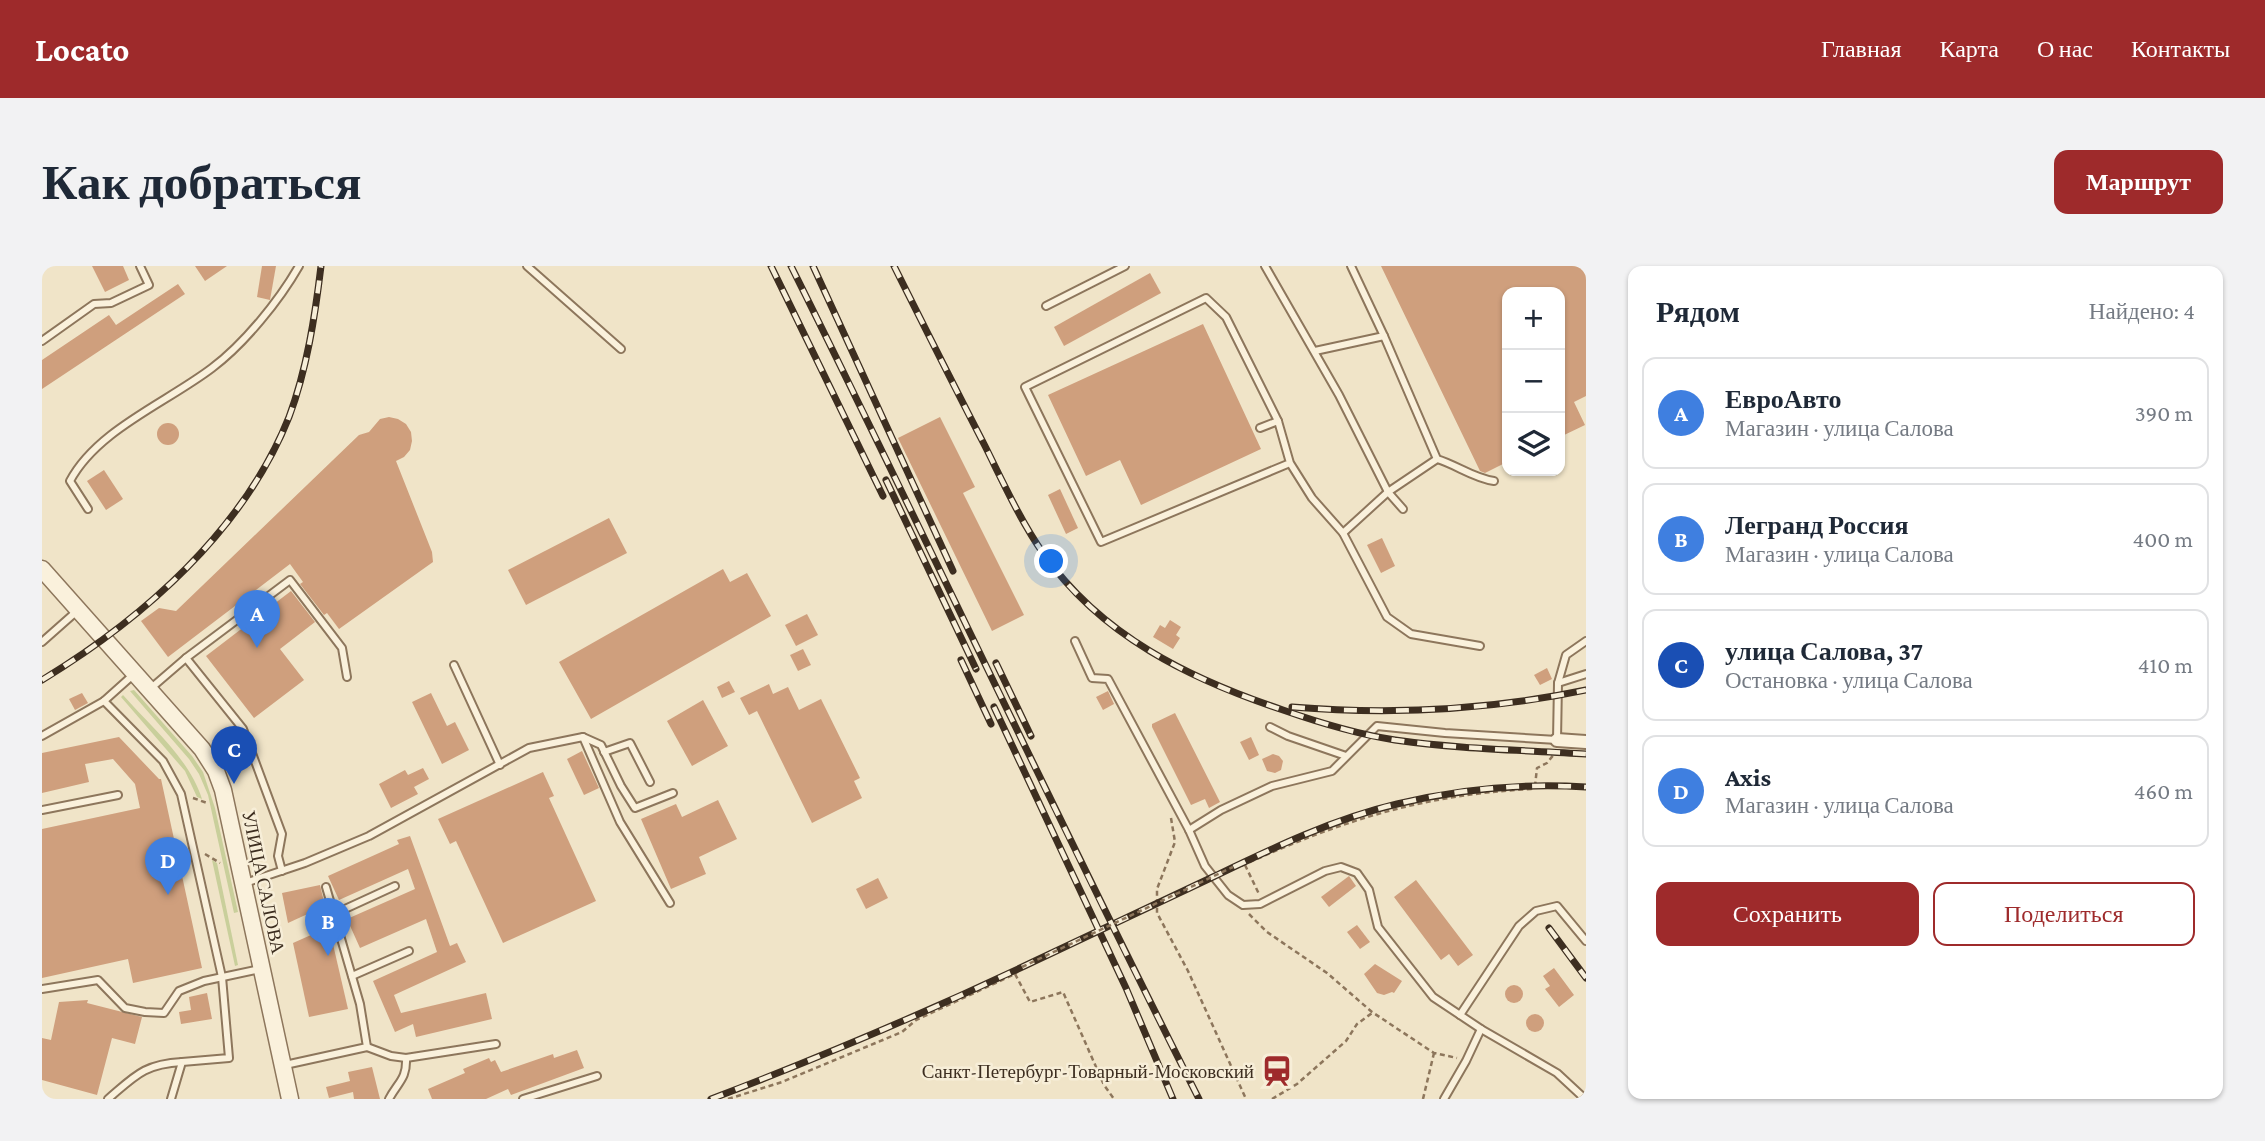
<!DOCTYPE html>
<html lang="ru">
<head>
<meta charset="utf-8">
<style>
	:root { --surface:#fff; --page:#f2f2f3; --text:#1f2937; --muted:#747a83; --line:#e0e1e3; --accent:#9e2a2b }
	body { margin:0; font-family:"Crimson Pro",serif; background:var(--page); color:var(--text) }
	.controls { position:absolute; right:21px; top:21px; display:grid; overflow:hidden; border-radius:14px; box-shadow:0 2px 5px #0004 }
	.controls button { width:63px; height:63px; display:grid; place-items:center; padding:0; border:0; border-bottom:2px solid var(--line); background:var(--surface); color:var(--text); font:35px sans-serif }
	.you { position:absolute; left:1010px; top:296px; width:24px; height:24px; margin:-18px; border:5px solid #fff; border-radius:50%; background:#1a73e8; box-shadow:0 0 0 10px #1a73e833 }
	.badge { display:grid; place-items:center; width:46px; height:46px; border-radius:50%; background:var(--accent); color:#fff; font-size:23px; font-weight:700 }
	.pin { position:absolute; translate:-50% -58px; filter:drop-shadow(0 2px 4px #0008) }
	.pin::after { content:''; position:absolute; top:37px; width:24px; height:21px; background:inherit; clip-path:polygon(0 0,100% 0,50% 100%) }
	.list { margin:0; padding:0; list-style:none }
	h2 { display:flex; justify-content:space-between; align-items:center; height:91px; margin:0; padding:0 28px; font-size:30px }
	h2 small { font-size:23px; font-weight:400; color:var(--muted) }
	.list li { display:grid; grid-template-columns:46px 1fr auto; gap:21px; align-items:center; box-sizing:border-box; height:112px; margin:0 14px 14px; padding:0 14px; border:2px solid var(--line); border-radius:14px }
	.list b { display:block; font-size:26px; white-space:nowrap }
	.list p { margin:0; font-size:23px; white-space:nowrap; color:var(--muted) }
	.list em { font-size:23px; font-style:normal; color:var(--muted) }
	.actions { display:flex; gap:14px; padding:21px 28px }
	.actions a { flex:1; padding:16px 0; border:2px solid var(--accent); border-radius:14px; text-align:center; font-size:24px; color:var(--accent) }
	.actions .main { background:var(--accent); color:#fff }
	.icon { flex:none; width:38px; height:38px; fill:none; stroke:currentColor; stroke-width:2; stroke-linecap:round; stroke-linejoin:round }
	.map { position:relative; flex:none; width:1544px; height:833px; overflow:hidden; border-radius:14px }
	header { display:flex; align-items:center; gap:42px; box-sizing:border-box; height:98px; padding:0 35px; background:var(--accent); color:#fff }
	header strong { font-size:33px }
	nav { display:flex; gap:38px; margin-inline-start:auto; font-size:24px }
	.intro { display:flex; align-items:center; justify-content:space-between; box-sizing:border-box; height:168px; padding:0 42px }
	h1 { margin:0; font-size:49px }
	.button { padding:18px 32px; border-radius:14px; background:var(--accent); color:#fff; font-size:24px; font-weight:700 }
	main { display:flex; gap:42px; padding:0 42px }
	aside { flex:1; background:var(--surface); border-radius:14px; box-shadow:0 2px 5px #0004 }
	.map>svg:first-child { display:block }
	.green { fill:#c9cf9b }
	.building { fill:#cf9f7d }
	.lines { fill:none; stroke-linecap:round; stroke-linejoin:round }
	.service-casing { stroke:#8d765c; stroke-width:10 }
	.minor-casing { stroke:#8d765c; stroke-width:16 }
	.tertiary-casing { stroke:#8d765c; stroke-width:19 }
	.path { stroke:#8d765c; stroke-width:2.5; stroke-dasharray:5 3.5; stroke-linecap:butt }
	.service { stroke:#faf1dc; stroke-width:6 }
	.minor { stroke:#faf1dc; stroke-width:12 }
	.tertiary { stroke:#faf1dc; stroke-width:16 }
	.rail-casing { stroke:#3d2e20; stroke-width:7 }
	.rail { stroke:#f7eed8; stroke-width:4.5; stroke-dasharray:13; stroke-linecap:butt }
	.path-bridge { stroke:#8d765c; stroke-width:2.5; stroke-dasharray:5 3.5; stroke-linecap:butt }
	.labels { text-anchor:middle; stroke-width:5; stroke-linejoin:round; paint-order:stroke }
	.street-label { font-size:19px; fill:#3d2e20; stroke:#f7eed8 }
	.poi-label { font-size:19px; fill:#3d2e20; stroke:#f7eed8; text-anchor:end }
</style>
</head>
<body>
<header>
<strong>Locato</strong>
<nav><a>Главная</a><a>Карта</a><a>О нас</a><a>Контакты</a></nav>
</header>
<div class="intro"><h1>Как добраться</h1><a class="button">Маршрут</a></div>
<main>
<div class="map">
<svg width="1544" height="833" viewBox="0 0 1544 833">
	<rect width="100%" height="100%" fill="#f0e4c8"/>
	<g class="green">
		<path d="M92 424 150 490 161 506 173 542 196 646 192 647 166 529 157 508 147 493 88 425Z"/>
		<path d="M81 429C109 461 147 492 160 533L155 531 143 505 79 431Z"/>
		<path d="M170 594 175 597 196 699 193 700Z"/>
	</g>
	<g class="building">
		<path d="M50 0H81L87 14 63 26Z"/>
		<path d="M153 0H185L163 15Z"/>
		<path d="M220 0H234L228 34 215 31Z"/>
		<path d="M1339 0H1544V130L1532 136 1543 159 1518 171V26H1465V196L1443 207 1438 205Z"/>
		<path d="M1108 7 1119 27 1022 80 1012 61Z"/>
		<path d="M136 18 143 28 0 123V94L67 49 74 59Z"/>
		<path d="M1161 58 1219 183 1099 239 1078 194 1044 210 1006 129Z"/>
		<path d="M347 151 356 153 364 158 369 166 370 175 368 184 362 191 354 195 390 286 391 296 297 363 285 347 282 349 258 318 261 316 248 298 126 391 99 355 117 342 134 345 317 169 327 166 338 153Z"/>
		<path d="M898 151 933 221 921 227 982 349 950 365 856 172Z"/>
		<circle cx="126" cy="168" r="11"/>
		<path d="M62 204 81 233 64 244 45 215Z"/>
		<path d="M1018 223 1036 262 1024 268 1006 229Z"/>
		<path d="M567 252 585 287 484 339 466 304Z"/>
		<path d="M1340 272 1353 300 1339 307 1325 279Z"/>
		<path d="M681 303 688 316 705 307 729 350 549 453 517 396Z"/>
		<path d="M249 325 273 356 238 383 262 414 212 452 164 390Z"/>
		<path d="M765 348 776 369 754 380 743 359Z"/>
		<path d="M1128 354 1139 361 1134 369 1138 372 1131 383 1111 371 1118 359 1123 362Z"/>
		<path d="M761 383 769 399 756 405 748 389Z"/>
		<path d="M1505 402 1510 413 1498 419 1492 409Z"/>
		<path d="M687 415 693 426 680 432 675 421Z"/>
		<path d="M727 418 731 428 746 421 757 444 779 433 818 512 812 515 820 532 770 557 715 445 707 449 698 432Z"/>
		<path d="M1066 425 1072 438 1061 444 1054 431Z"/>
		<path d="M40 427 46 437 33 444 27 433Z"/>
		<path d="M389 427 405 460 413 456 427 484 400 498 370 436Z"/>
		<path d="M661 434 686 480 650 500 625 455Z"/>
		<path d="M1133 447 1178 536 1167 542 1163 533 1149 539 1110 461V458Z"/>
		<path d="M77 471 117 513H119L160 702 91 717 86 693 0 712V563L98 542 93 518 71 493 43 498 47 516 0 527V487Z"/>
		<path d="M1209 471 1217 489 1207 494 1198 476Z"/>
		<path d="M540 485 557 522 542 529 525 493Z"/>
		<path d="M1231 488 1237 490 1241 495 1239 504 1233 507 1225 505 1220 493Z"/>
		<path d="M381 502 387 513 372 521 376 528 349 542 337 518 363 504 366 509Z"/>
		<path d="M501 506 512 530 507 532 554 635 461 677 414 575 408 578 396 553Z"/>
		<path d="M676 534 695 573 657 591 664 608 629 623 599 553 634 538 640 551Z"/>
		<path d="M368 570 408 680 415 677 424 696 352 729 359 747 444 727 450 753 374 771 371 758 353 766 331 715 395 686 384 653 318 682 305 653 373 623 366 603 297 634 286 610 357 578 355 574Z"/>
		<path d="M1307 610 1314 620 1287 641 1279 631Z"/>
		<path d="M836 612 846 632 824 643 814 623Z"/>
		<path d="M1374 614 1431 689 1416 700 1407 688 1399 694 1352 631Z"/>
		<path d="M278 619 283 640 246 657 240 627Z"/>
		<path d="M1315 659 1328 676 1318 683 1305 666Z"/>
		<path d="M287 661 306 743 267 751 251 677Z"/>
		<path d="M1333 698 1360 715 1352 727 1350 726 1342 729 1335 727 1322 708Z"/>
		<path d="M1512 702 1532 729 1517 741 1503 723 1508 720 1501 710Z"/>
		<circle cx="1472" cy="728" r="9"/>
		<path d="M165 727 170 753 139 758 137 746 149 744 147 731Z"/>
		<path d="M46 734 45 737 100 751 93 778 70 772 55 829 0 814V772L9 774 17 736Z"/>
		<circle cx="1493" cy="757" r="9"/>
		<path d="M535 784 542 802 469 829 466 823 444 833H390L386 823 423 807 421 803 447 792 449 796 453 794 459 806 511 788 512 792Z"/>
		<path d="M330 801 338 833H312L311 826 287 832 284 821 308 815 306 806Z"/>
	</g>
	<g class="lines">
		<defs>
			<g id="service">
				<path d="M485 0 579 83"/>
				<path d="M1223 0 1297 129 1346 226 1361 243"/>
				<path d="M1309 0 1342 70 1395 193C1415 199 1431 212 1452 215"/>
				<path d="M1004 40 1083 0"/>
				<path d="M0 75 52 38 69 37 107 19 98 0"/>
				<path d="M1273 85 1342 70"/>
				<path d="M1218 162 1236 155"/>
				<path d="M1248 197 1059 276 983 121 1164 32 1184 51 1236 155 1248 197 1270 232 1301 267 1345 351 1369 368 1438 380"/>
				<path d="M46 243 28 215C55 164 124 137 170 102 202 78 237 35 257 0"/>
				<path d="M1301 267 1346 226 1395 193"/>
				<path d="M1033 375 1050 412 1066 413 1147 564 1163 600 1186 629 1201 639 1218 638 1283 605 1299 601 1315 607 1327 624 1336 661 1391 731 1439 763 1515 807 1543 833"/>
				<path d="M0 376 35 345"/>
				<path d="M144 392 248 314 300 382 305 411"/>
				<path d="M412 399 458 499"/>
				<path d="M1516 417 1524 389 1544 375"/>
				<path d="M108 423 144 392 201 463 240 568 236 590 240 605"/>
				<path d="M62 435 121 495 139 528 180 711 187 792 140 796 129 833"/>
				<path d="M1228 461 1246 470 1304 490"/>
				<path d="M0 470 62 435 91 409"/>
				<path d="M541 471 578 556 628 637"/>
				<path d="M562 486 588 477 608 516"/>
				<path d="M0 544 76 529"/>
				<path d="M1147 564 1179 544 1230 520 1290 505 1335 460 1403 467 1515 474 1516 417 1544 408"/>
				<path d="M203 617 263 597 327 570 487 482 541 471 559 479 579 520 593 542 631 527"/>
				<path d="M292 648 353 620"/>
				<path d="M310 710 367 685"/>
				<path d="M0 723 56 714 83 742 103 746 122 747 137 725 162 715 218 703"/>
				<path d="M1418 749 1477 660 1494 645 1515 640 1544 675"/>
				<path d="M325 781 349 790 364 792 454 778"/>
				<path d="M243 799 325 781 318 738 284 621"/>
				<path d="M66 833C93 810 102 798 140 796"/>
				<path d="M347 833C356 816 365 813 364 792"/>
				<path d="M481 833 555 810"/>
				<path d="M1402 833 1424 795 1439 763"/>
			</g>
			<path id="minor" d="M1515 474 1544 476"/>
			<path id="tertiary" d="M0 303 160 483 174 505 181 524 248 833"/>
		</defs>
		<use href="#service" class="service-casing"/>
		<use href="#minor" class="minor-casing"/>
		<use href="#tertiary" class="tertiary-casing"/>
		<g class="path">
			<path d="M151 532 165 537"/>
			<path d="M1129 552 1133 576 1115 623V647L1146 705 1204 833"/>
			<path d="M163 588 178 597"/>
			<path d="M1203 599 1217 628"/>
			<path d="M1191 601 1199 600C1299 555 1378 529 1489 523L1493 520 1495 502 1505 497 1513 487"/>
			<path d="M1207 648 1225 666 1285 707 1330 746 1392 787 1415 792"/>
			<path d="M973 708 988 736 1021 726 1062 819 1072 833"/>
			<path d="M686 833 740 816 860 766 874 754 973 708 980 701"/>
			<path d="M1230 833 1255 818 1304 775 1315 758 1330 747"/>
			<path d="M1381 833 1392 787"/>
		</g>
		<use href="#service" class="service"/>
		<use href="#minor" class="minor"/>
		<use href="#tertiary" class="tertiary"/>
		<defs>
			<g id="rail">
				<path d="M729 0 841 230"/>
				<path d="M749 0C887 277 1017 557 1157 833"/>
				<path d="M771 0 911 305"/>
				<path d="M852 0C882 60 912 120 943 180 961 216 978 254 1001 287 1059 370 1148 413 1241 444 1278 457 1315 468 1353 474 1416 483 1481 484 1544 488"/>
				<path d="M844 214 934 403"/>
				<path d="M919 394 949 458"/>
				<path d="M954 397 989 470"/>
				<path d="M0 414C102 352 202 264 247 151 265 103 273 50 279 0"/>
				<path d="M952 441 1084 722 1131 833"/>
				<path d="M1250 441C1348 449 1448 444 1544 424"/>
				<path d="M1507 662 1544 712"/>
				<path d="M669 833C779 791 888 745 995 694 1054 666 1114 638 1173 610 1231 582 1291 553 1355 538 1417 523 1480 517 1544 521"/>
			</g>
		</defs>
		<use href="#rail" class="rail-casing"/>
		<use href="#rail" class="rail"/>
		<path class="path-bridge" d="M980 701 1191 601"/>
	</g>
	<defs>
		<symbol id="station-bare" viewBox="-9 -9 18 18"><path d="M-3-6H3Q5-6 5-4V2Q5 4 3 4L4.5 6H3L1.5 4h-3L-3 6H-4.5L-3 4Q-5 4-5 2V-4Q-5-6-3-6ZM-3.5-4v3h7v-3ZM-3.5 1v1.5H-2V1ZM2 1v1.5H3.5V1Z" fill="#9e2a2b" stroke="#f7eed8" stroke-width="2.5" paint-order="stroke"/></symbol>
	</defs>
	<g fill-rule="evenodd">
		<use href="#station-bare" x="1213" y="783" width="44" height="44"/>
	</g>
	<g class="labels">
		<g class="street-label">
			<text transform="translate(222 616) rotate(78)" y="7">УЛИЦА САЛОВА</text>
		</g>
		<g class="poi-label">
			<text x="1212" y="812">Санкт-Петербург-Товарный-Московский</text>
		</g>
	</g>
</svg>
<div class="controls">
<button>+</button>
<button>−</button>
<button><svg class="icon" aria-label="layers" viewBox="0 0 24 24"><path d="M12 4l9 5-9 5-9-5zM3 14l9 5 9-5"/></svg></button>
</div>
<div class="you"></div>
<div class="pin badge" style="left:215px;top:382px;background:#3f7fe0">A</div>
<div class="pin badge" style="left:286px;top:690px;background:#3f7fe0">B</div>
<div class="pin badge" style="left:192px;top:518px;background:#1a4fb4">C</div>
<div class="pin badge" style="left:126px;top:629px;background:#3f7fe0">D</div>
</div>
<aside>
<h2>Рядом<small>Найдено: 4</small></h2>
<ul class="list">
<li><span class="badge" style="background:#3f7fe0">A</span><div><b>ЕвроАвто</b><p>Магазин · улица Салова</p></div><em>390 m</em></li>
<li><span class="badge" style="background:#3f7fe0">B</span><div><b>Легранд Россия</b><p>Магазин · улица Салова</p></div><em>400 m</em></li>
<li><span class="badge" style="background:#1a4fb4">C</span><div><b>улица Салова, 37</b><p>Остановка · улица Салова</p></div><em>410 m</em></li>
<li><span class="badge" style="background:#3f7fe0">D</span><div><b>Axis</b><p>Магазин · улица Салова</p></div><em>460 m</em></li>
</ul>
<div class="actions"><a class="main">Сохранить</a><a>Поделиться</a></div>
</aside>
</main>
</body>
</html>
